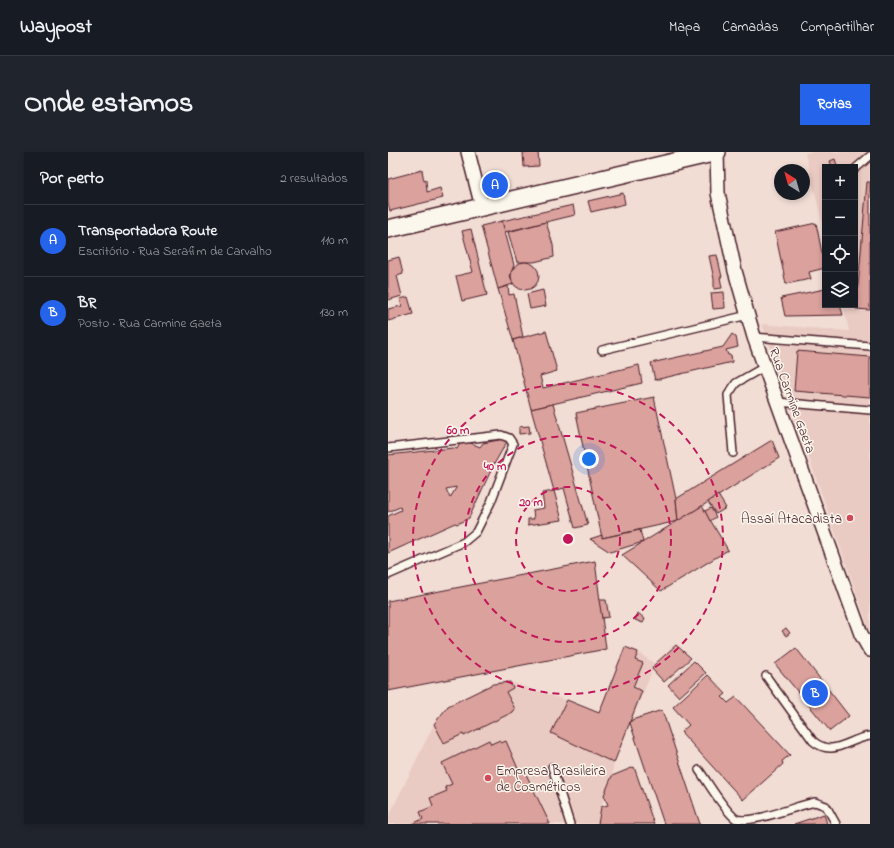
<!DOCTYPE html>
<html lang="pt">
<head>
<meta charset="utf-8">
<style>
	:root { --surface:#171b24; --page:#20242c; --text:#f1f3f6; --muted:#9ea1a6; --line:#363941; --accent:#2563eb }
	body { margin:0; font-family:"Indie Flower",sans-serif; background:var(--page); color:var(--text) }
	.controls { position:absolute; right:12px; top:12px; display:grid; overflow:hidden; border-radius:0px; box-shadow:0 2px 6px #0003 }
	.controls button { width:36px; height:36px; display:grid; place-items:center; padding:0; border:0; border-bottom:1px solid var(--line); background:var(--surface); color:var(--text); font:20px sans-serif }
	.compass { position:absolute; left:386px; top:12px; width:36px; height:36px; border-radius:50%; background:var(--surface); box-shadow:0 2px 6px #0003; rotate:323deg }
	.you { position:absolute; left:201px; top:307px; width:14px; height:14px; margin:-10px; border:3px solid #fff; border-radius:50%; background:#1a73e8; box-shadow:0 0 0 6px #1a73e833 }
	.badge { display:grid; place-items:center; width:26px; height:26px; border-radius:50%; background:var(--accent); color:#fff; font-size:13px; font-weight:700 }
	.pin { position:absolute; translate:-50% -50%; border:2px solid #fff; box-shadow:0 1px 4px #0006 }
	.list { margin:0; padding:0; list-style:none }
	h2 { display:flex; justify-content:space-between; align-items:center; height:52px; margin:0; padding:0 16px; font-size:17px }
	h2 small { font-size:13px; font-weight:400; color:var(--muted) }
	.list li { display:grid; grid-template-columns:26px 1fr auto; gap:12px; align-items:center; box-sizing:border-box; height:72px; padding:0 16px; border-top:1px solid var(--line) }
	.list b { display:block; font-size:15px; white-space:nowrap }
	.list p { margin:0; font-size:13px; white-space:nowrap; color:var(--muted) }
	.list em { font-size:13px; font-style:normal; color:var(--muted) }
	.icon { flex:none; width:22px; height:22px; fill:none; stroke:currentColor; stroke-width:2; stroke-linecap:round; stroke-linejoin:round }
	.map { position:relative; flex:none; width:482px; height:672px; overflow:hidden; border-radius:0px }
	header { display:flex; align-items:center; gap:24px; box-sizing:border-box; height:56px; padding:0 20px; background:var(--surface); border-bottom:1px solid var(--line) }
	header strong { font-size:19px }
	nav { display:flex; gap:22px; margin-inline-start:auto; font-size:14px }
	.intro { display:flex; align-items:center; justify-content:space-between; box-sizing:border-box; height:96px; padding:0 24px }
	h1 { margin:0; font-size:28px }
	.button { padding:10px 18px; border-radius:0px; background:var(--accent); color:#fff; font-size:14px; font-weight:700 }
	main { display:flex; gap:24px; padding:0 24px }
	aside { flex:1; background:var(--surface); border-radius:0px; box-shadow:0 2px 6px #0003 }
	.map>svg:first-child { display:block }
	.built { fill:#eacbc3 }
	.building { fill:#dba19c; stroke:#4a1f2b; fill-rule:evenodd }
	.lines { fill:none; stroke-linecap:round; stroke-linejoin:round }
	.service-casing { stroke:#4a1f2b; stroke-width:10 }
	.minor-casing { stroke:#4a1f2b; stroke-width:16 }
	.tertiary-casing { stroke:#4a1f2b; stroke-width:20 }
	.service { stroke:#fbf7ec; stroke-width:7 }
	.minor { stroke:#fbf7ec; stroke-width:13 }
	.tertiary { stroke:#fbf7ec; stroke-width:17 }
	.ring { fill:none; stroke:#c2185b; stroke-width:2; stroke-dasharray:7 5 }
	.poi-dot { fill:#d1495b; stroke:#fbf7ec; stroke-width:1.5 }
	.labels { text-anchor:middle; stroke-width:3; stroke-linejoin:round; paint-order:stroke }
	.street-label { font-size:14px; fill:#4a1f2b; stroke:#fbf7ec }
	.poi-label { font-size:14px; fill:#4a1f2b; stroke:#fbf7ec; text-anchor:end }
	.centre { fill:#c2185b; stroke:#fbf7ec; stroke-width:2 }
	.ring-label { font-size:12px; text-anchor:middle; font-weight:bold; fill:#c2185b; stroke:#fbf7ec; stroke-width:3; stroke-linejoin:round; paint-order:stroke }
</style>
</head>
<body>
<header>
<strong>Waypost</strong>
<nav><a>Mapa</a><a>Camadas</a><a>Compartilhar</a></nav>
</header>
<div class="intro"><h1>Onde estamos</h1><a class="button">Rotas</a></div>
<main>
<aside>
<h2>Por perto<small>2 resultados</small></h2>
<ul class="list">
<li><span class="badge">A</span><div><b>Transportadora Route</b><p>Escritório · Rua Serafim de Carvalho</p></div><em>110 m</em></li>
<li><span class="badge">B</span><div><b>BR</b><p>Posto · Rua Carmine Gaeta</p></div><em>130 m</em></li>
</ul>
</aside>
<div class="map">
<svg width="482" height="672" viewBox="0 0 482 672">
	<rect width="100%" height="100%" fill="#f1ddd4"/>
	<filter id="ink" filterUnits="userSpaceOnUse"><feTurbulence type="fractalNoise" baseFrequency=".025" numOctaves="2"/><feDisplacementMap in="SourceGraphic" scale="8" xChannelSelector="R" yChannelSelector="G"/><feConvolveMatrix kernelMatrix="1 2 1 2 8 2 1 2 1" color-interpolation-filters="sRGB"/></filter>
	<g filter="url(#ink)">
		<g class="built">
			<path d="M423 0H482V480L374 172 461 179 455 153H467V15H437V82L417 1Z"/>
			<path d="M237 495 250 500 267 512 226 611 224 624 216 643 210 672H0V666L46 572 60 554 105 532 122 530 178 548 211 561Z"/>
		</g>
		<g class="building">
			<path d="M135 0H150L151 14 136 15Z"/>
			<path d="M447 7 449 14 444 15 442 9Z"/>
			<path d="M34 18 36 29 38 28 39 40 52 36 55 46 2 59 0 51V27Z"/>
			<path d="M479 30H482V158L468 157Z"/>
			<path d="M235 41 237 52 203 60 200 49Z"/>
			<path d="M185 53 187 63 117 80 114 69Z"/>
			<path d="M114 69 126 113 122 123 125 132 110 137 93 74Z"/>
			<path d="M158 70 165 93 166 105 146 110H129L120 80Z"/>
			<path d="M428 71 437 116 421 120 423 127 398 132 387 80Z"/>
			<path d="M83 77 99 143 74 149 68 124 85 120 74 79Z"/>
			<path d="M329 103 334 125H332L334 136 326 137V127L321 104Z"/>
			<path d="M11 105 15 122 9 124 14 144 0 148V108Z"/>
			<circle cx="137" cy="124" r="14"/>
			<path d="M120 134 121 143 126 142 135 185 125 188 110 137Z"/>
			<path d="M437 137V153H452L455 163 397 164 393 146Z"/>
			<path d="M155 138 158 154 142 157 139 142Z"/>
			<path d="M336 140 337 156 325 157 323 141Z"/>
			<path d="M20 145 25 162 0 169V157L14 154 12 147Z"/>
			<path d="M158 179 169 219 152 224 155 236 251 213 254 231 143 257 125 188Z"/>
			<path d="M344 182 348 185 350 195 338 198 340 203H343L344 210 267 228 263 211 335 195Z"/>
			<path d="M409 199 482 205V245L406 239Z"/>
			<path d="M266 245 288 347 290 369 214 386 188 261Z"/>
			<path d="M165 252 200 373 187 376 176 336 166 339 143 257Z"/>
			<path d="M141 274 142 281 131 282V275Z"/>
			<path d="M121 286 105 314 81 366 69 372 67 371 0 401V364L13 358 12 355 0 360V303L65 296 69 297 73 290 78 289 92 295 95 291ZM68 335V336L62 346 58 337Z"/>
			<path d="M384 288 391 306 290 369 288 347Z"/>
			<path d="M166 339 174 368 140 373V367H146L145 358 156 356 154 341Z"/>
			<path d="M330 343 338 356 328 362 320 350Z"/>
			<path d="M314 354 340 398 273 439 234 403Z"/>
			<path d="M323 356 328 365 322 369 317 359Z"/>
			<path d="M252 378 255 390 222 400 202 387 214 383V386Z"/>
			<path d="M207 409 218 497 0 539V449Z"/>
			<path d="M211 448H218L221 465 214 466Z"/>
			<path d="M250 461 257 467 255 471 247 468Z"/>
			<path d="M398 476 402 481 398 484 394 479Z"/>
			<path d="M288 493 303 506 276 530 264 517 267 512Z"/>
			<path d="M237 495 250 500 247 508 255 511 245 535 254 539 226 611 163 581 179 548 211 561Z"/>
			<path d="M408 496 461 564 442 579 387 512Z"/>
			<path d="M306 509 318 521 291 545 280 533Z"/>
			<path d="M320 523 338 542 334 545 340 551 348 545 402 603 394 609 395 612 355 648 293 580 301 573 285 555Z"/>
			<path d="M122 530 125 536 118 540 127 557 125 560 76 584 75 582 56 591 46 572 60 554 105 532Z"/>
			<path d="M274 558 312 672H276L242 571 244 568Z"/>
			<path d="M101 588 103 592 112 588 113 591 118 589 131 619 136 618 162 672H24L35 667 32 660 45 654 42 646 59 639 57 635 64 632 54 611Z"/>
			<path d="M246 615 266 672H210L213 655 220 653 216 643 224 624Z"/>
			<path d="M436 662 439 672H406Z"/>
		</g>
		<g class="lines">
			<defs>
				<g id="service">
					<path d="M467 17 482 4"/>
					<path d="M366 185 482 194"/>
					<path d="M214 198 360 163"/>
					<path d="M389 250 482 258"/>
					<path d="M0 296 113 283 121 286 125 292 103 350 88 380 76 390 0 423"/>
					<path d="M345 301 340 243 348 231 376 215"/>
					<path d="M378 524 425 589C445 606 460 587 482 584"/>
					<path d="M164 615 182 672"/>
					<path d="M311 618C321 632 335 657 348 667 365 672 407 654 427 650L438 654 448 672"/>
				</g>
				<g id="minor">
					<path d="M80 0 94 55"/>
					<path d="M329 0 330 41 347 119 366 185 473 482 482 498"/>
				</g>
				<path id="tertiary" d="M0 77 329 0"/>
			</defs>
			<use href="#service" class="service-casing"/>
			<use href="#minor" class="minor-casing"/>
			<use href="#tertiary" class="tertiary-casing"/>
			<use href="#service" class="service"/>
			<use href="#minor" class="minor"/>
			<use href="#tertiary" class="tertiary"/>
		</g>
	</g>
	<g class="ring">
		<circle cx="180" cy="387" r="52"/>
		<circle cx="180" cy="387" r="103"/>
		<circle cx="180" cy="387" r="155"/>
	</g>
	<g class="poi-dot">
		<circle cx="462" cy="366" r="4"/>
		<circle cx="100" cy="626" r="4"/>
	</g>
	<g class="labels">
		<g class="street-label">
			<text transform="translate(405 248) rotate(70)" y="5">Rua Carmine Gaeta</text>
		</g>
		<g class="poi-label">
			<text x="454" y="371">Assaí Atacadista</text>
			<text x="108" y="623" text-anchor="start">Empresa Brasileira<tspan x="108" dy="16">de Cosméticos</tspan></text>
		</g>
	</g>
	<circle cx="180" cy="387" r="6" class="centre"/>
	<g class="ring-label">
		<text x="70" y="282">60 m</text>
		<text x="107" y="318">40 m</text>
		<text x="143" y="354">20 m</text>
	</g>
</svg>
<div class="controls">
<button>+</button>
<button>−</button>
<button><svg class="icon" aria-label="locate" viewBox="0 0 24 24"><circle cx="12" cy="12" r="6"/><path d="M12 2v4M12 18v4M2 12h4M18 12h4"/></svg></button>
<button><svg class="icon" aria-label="layers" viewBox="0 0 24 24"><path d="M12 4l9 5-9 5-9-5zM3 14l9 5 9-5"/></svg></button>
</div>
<svg class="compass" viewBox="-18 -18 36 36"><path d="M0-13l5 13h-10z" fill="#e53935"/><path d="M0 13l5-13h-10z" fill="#9ea1a6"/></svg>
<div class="you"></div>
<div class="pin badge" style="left:107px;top:33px">A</div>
<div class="pin badge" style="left:427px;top:541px">B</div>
</div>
</main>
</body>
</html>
